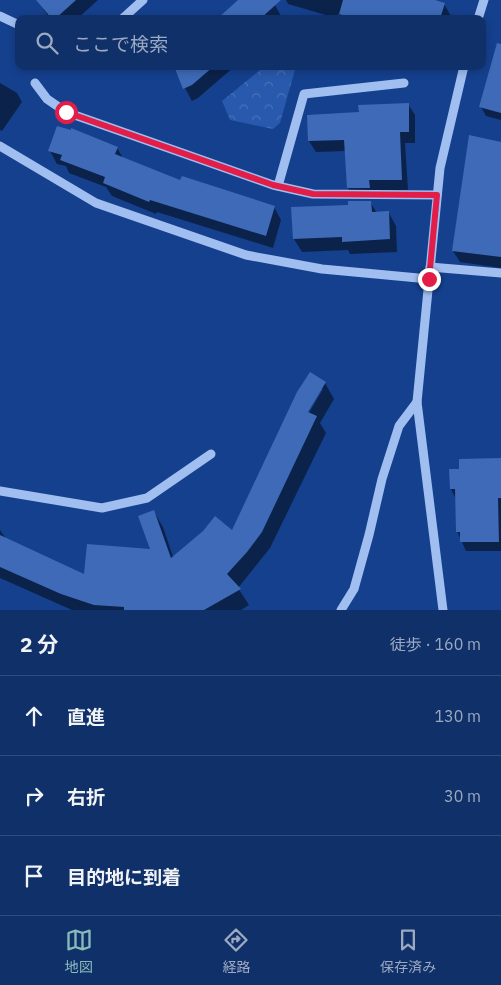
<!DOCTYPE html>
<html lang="ja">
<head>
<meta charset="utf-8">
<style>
	:root { --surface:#10306a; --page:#1e3c72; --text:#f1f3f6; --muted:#9ca9c1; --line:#304b7e; --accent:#8bbbb9 }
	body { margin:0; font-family:"IBM Plex Sans","Noto Sans JP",sans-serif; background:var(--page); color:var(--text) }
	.stop { position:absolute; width:15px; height:15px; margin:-11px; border:4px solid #e11d48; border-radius:50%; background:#fff }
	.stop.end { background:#e11d48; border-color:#fff; box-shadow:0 1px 5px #0008 }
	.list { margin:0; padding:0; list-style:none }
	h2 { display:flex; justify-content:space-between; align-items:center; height:65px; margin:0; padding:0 20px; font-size:21px }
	h2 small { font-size:16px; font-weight:400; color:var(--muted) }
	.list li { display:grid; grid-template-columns:32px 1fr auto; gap:15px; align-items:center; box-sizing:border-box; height:80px; padding:0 20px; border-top:1px solid var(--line) }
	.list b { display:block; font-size:19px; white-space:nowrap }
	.list em { font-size:16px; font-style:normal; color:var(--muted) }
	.icon { flex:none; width:28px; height:28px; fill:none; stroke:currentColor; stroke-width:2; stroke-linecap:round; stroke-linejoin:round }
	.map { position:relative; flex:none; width:501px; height:610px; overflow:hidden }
	.search { position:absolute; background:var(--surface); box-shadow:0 2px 8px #0003; left:15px; right:15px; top:15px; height:55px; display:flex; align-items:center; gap:12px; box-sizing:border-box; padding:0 18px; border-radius:10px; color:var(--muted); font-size:19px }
	.sheet { height:305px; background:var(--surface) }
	nav { display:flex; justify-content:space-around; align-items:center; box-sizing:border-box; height:70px; border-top:1px solid var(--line); background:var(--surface); font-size:14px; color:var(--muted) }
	nav a { display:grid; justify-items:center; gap:2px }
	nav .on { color:var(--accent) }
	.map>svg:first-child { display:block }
	.park { fill:url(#park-crowns) }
	.shadow { fill:#0007; fill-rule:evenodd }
	.building { fill:#3e6ab7 }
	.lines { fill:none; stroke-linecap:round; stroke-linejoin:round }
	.minor { stroke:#a0bef0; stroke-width:9 }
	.route { stroke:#e11d48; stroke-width:6 }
</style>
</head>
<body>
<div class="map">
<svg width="501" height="610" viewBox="0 0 501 610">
	<defs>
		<pattern id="park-crowns" width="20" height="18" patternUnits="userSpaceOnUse" patternTransform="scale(1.25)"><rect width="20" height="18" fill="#2859ac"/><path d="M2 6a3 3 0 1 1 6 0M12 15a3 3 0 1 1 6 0" fill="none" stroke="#4872b8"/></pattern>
	</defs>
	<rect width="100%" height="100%" fill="#15408e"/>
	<path class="park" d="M265 66H296L280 123 273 129 230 120 222 101Z"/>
	<g class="shadow">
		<path d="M37 0H98L77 19H50Z"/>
		<path d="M240 0H270L275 5 282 18 220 19Z"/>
		<path d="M286 0H431L444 4 451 16 450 19H354L338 14 336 18 288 4Z"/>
		<path d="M501 62V120L486 116 481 107Z"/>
		<path d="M180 66H235L198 98 192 101 185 88Z"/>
		<path d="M0 83 17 93 22 102 2 131 0 130Z"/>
		<path d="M408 104 415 115V143H405L408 190 375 191 376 199H355L348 188 346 151 316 152 309 141 360 113Z"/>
		<path d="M501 143V268L460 262 453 251Z"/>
		<path d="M117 148 123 158 181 182 274 207 281 220 273 248 157 212 156 214 112 196 106 187 69 173 66 166 57 164 50 151Z"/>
		<path d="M370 202 377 213H389L396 226 397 252 350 254 348 250 302 252 294 239 349 206Z"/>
		<path d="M310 374 325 383 334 399 320 423 326 433 270 548 238 588 249 605 241 610H72L0 578V530L6 539 86 576 152 550 154 512 163 527 173 557 233 532ZM321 389H323L306 418 304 417Z"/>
		<path d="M501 460V551H466L457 531 456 499 451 489 450 470H461Z"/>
	</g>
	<g class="building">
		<path d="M36 0H76L55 19H52Z"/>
		<path d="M238 0H281L260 19H217Z"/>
		<path d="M343 0H435L445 3 440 19H356L339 14Z"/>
		<path d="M497 43 501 44V113L479 107Z"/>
		<path d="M174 66H214L192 85 183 89Z"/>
		<path d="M409 103V132H400L402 180H369L370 188H347L344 140 308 141 307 115 359 112 358 105Z"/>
		<path d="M57 126 71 130V128L118 147 115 154 180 180 182 176 275 206 266 236 150 200 149 202 103 183 105 177 60 160 62 155 48 151Z"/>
		<path d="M469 135 501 142V257L452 251Z"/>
		<path d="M348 201H371L372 212 389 211 390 239 342 242V237L293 239 291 207 348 205Z"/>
		<path d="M310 372 326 382 308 412 317 416 262 532 247 552 227 574 241 589 204 610H124V607L94 605 61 594 0 567V535L84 574 87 544 150 549 138 516 154 510 171 558 203 531 215 516 232 530 297 392Z"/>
		<path d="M501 458V498H498L499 542H460V532H456L455 489H450L449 469H459V459Z"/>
	</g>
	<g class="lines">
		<g class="minor">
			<path d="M0 16 19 25"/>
			<path d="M122 19 143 0"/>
			<path d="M478 19 484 0"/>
			<path d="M35 83 47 99 66 112 273 185 313 194 437 195"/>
			<path d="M0 146 96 203 246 255 322 269 429 279"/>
			<path d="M278 186 304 94 404 83"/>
			<path d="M430 267 501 273"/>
			<path d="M0 491 102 508 147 498 211 454"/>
			<path d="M341 610 354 589 369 535 382 479 399 426 417 402"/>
			<path d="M443 610 417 402 440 168 464 66"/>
		</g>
	</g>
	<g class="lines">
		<path class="route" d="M66 112 273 185 313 194 437 195 429 279"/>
	</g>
</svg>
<div class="stop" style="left:66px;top:112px"></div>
<div class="stop end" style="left:429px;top:279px"></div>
<div class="search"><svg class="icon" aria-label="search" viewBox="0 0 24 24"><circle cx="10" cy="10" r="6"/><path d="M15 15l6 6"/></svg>ここで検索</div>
</div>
<section class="sheet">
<h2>2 分<small>徒歩 · 160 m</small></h2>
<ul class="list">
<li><svg class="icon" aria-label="ahead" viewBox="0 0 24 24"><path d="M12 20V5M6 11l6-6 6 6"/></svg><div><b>直進</b></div><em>130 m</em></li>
<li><svg class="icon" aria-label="right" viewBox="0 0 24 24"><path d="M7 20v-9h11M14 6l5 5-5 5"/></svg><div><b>右折</b></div><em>30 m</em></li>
<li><svg class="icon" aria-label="arrive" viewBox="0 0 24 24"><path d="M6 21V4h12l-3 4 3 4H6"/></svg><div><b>目的地に到着</b></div></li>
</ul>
</section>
<nav>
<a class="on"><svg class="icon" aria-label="map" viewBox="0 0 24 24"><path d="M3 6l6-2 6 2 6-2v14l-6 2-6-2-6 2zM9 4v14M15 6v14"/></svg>地図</a>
<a><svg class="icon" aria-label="directions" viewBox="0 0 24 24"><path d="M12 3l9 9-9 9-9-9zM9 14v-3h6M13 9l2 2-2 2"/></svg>経路</a>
<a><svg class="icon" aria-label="saved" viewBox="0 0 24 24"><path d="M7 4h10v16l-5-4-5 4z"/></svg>保存済み</a>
</nav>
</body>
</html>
